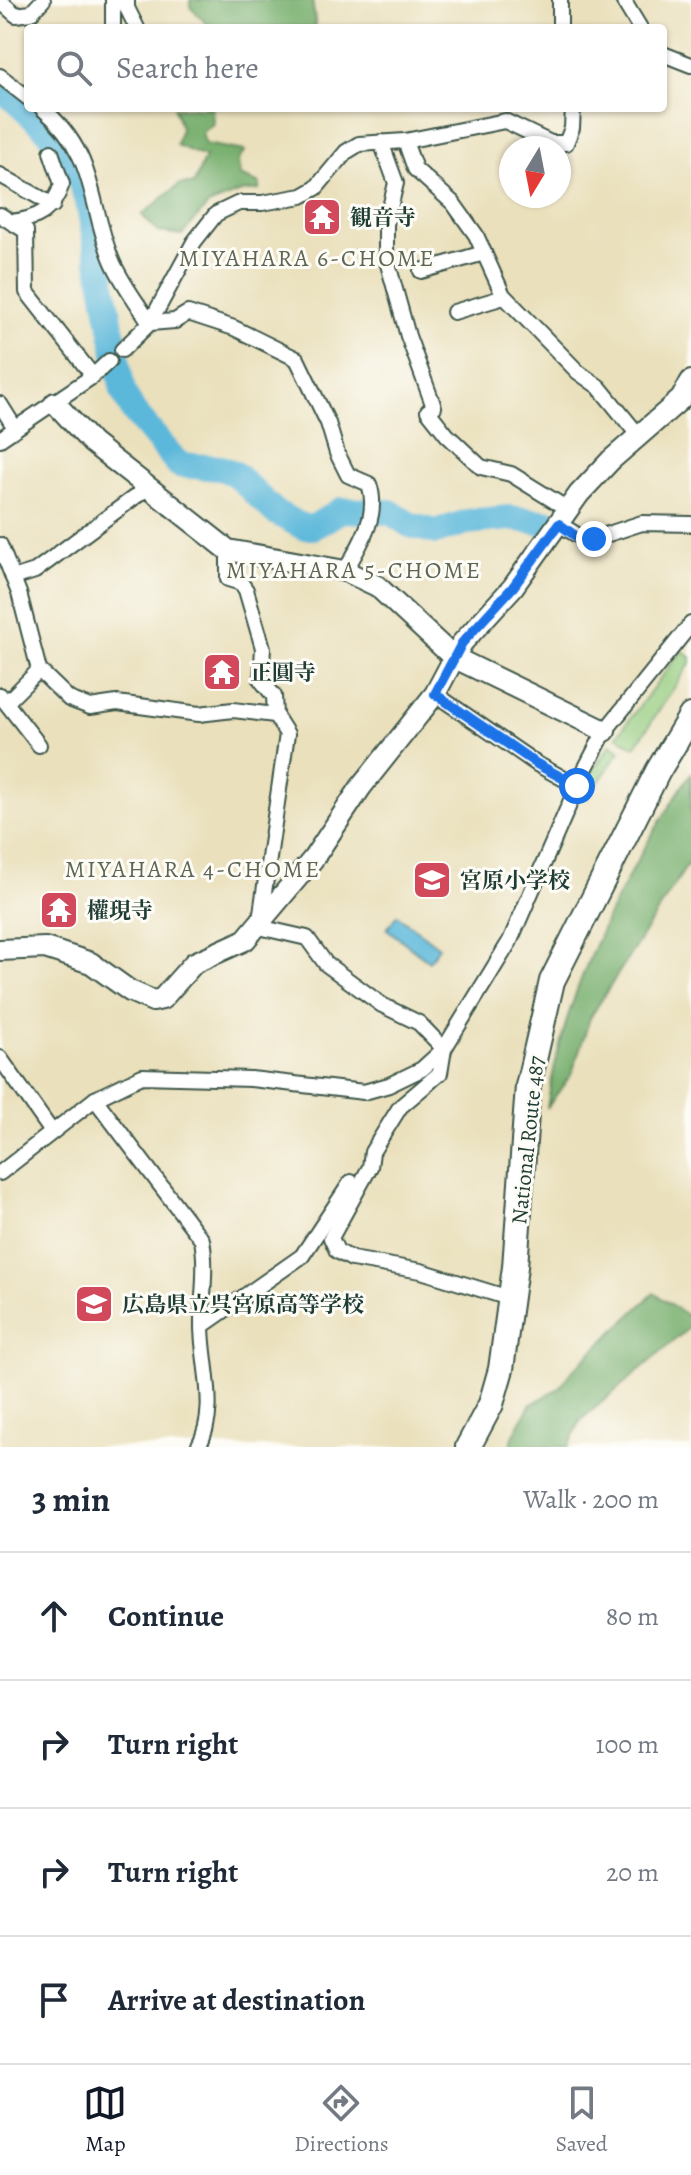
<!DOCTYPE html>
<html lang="en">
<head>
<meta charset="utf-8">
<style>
	:root { --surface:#fff; --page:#f6f6f7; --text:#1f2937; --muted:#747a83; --line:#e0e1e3; --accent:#111827 }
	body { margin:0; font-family:Alegreya,"Noto Serif JP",serif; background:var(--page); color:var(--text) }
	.compass { position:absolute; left:499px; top:136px; width:72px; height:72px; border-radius:50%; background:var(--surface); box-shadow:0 2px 6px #0004; rotate:190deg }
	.stop { position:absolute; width:24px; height:24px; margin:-18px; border:6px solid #1a73e8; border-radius:50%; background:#fff }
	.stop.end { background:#1a73e8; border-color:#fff; box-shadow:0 2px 8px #0008 }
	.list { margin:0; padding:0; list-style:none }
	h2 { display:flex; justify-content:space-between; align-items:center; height:104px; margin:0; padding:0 32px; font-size:34px }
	h2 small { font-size:26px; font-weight:400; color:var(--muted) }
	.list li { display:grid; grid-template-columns:52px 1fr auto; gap:24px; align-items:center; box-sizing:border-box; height:128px; padding:0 32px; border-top:2px solid var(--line) }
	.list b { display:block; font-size:30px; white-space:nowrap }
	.list em { font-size:26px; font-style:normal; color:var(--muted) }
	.icon { flex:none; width:44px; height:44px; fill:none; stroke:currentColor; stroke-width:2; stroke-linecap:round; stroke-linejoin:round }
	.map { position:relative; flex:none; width:691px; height:1447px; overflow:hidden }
	.search { position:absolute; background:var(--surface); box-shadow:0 2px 6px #0004; left:24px; right:24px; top:24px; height:88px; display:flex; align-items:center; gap:20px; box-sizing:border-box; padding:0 28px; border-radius:8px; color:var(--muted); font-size:30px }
	.sheet { height:616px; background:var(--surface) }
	nav { display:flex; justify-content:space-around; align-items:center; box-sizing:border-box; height:112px; border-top:2px solid var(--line); background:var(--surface); font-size:22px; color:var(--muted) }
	nav a { display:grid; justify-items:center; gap:4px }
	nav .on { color:var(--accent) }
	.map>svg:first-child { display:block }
	.green { fill:#93ca7c; stroke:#598458; stroke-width:2 }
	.forest { fill:#76ae6c; stroke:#4a7650; stroke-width:2 }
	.water { fill:#5cb8da; stroke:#3e7a87; stroke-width:2 }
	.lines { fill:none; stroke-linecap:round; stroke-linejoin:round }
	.river { stroke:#5cb8da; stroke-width:26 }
	.street-casing { stroke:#3d5548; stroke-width:18 }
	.secondary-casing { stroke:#3d5548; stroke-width:24 }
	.highway-casing { stroke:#3d5548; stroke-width:28 }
	.street { stroke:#fff; stroke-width:14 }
	.secondary { stroke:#fff; stroke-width:20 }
	.highway { stroke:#fff; stroke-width:24 }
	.route { stroke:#1a73e8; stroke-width:10 }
	.labels { text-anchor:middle; stroke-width:6; stroke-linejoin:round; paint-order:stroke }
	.poi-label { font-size:22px; font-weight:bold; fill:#1f3d34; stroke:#fdfcf7; text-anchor:start }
	.street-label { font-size:22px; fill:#1f3d34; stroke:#fdfcf7 }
	.neighbourhood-label { font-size:24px; letter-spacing:2px; fill:#5f6754; stroke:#fdfcf7 }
</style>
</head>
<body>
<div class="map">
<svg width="691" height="1447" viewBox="0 0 691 1447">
	<rect width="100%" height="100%" fill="#fdfcf7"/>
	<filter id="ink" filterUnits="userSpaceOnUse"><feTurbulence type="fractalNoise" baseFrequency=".0125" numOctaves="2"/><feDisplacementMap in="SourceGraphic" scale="16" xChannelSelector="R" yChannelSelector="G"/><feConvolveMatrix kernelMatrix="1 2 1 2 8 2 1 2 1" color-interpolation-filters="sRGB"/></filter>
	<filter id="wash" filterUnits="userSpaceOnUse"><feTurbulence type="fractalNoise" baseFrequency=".006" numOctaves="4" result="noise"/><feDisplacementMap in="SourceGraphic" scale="32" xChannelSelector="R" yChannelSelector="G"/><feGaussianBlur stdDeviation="1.8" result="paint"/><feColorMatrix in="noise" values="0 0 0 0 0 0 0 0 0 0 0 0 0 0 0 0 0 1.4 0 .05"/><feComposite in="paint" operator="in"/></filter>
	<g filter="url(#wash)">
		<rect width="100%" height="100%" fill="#eae0bc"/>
		<g class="green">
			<path d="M682 650 691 657V662L635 747 617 736Z"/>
			<path d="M611 744 620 751 587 799 584 797 593 770Z"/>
		</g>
		<g class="forest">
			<path d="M190 0H312L316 28H211L190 7Z"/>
			<path d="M174 108H212L213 124 202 132 205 144 245 151 238 160 240 176 260 184 259 190 241 192 208 205 182 235 158 232 142 215 180 184H194L205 157 176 145 181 128Z"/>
			<path d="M691 773V859L590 1018 572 1073 547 1108C564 987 624 874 691 773Z"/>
			<path d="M654 1293 691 1318V1326L581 1420 568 1447H511L513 1436 530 1405 559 1388 573 1370Z"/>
		</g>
		<path class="water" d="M397 915 439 947 429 961 387 929Z"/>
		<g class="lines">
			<path class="river" d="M0 87 49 132 78 175 89 207 123 391 133 411 179 465 221 468 235 474 275 512 303 527H314L341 510 390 512 410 525 436 532 467 522 509 518 549 523"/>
		</g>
	</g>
	<g filter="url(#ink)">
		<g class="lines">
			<defs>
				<g id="street">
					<path d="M113 0V28"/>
					<path d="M127 0V8L137 28"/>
					<path d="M623 0 640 28"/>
					<path d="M0 1 16 15 31 13 43 0"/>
					<path d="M560 28V0"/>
					<path d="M663 54 691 65"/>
					<path d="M0 76 28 98"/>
					<path d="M42 108C97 154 88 200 111 258 120 281 137 302 150 323L194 242 216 214 239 203H262L302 196 316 188 346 152 359 144 405 141 505 121 551 143H566L572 128 573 108"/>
					<path d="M405 141 415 169 453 203 476 235 503 295 578 372 599 387 639 436"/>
					<path d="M381 142 396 183 386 224V257L408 336 434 407"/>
					<path d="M0 175 53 205"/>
					<path d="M0 215 26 231 27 292 93 376 109 361"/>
					<path d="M11 222C38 219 53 211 62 184L51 152"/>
					<path d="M421 271 484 253"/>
					<path d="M454 312 504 297"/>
					<path d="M122 350 150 323 175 321 188 313 234 328 297 359 328 423 337 453 348 475 369 484C380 515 360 545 345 571"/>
					<path d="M0 404 15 428"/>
					<path d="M428 411 447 435 481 467 511 474 569 510"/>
					<path d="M0 439 93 376"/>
					<path d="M559 524 587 541 642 523 691 524"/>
					<path d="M0 545 19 593 39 670 69 699 90 707 117 703 199 714 233 710 275 715"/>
					<path d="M228 550V579L241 583 246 590 263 648 261 680 274 696 275 715 287 734 259 927 307 938 326 964 382 1005 419 1023 444 1049 440 1073 400 1107 372 1152 370 1167 331 1238 337 1251 352 1259 421 1271 509 1298"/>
					<path d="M13 578 35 571 147 488"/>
					<path d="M435 694 537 764 577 786"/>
					<path d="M0 695 39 745"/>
					<path d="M8 701 39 670"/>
					<path d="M0 1058 52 1132"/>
					<path d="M95 1099 202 1240C207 1267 202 1295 202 1322 201 1363 220 1409 198 1447"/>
					<path d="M0 1173 95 1099 142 1076 251 1079 364 1092 389 1085 422 1069 444 1049 510 941 582 775 605 731 691 624"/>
					<path d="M202 1326 302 1256 351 1182"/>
				</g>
				<g id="secondary">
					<path d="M55 403 92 443 228 550 345 571 377 586 453 657 605 731"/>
					<path d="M0 950 45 948 91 963 130 991 153 1001 162 999 194 963 245 940 313 859 361 787 435 694 462 643 513 587 579 494 611 460 681 399 691 381"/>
				</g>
				<path id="highway" d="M468 1447 491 1404 501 1369 515 1267 528 1086 552 981 658 771 691 716"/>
			</defs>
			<use href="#street" class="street-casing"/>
			<use href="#secondary" class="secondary-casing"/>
			<use href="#highway" class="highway-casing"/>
			<use href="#street" class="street"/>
			<use href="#secondary" class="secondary"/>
			<use href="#highway" class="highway"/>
		</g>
	</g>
	<g class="lines" filter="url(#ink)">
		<path class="route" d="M577 786 537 764 435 694 462 643 513 587 559 524 581 540 594 539"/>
	</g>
	<defs>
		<symbol id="temple-square" viewBox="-11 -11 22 22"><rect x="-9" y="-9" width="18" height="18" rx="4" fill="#d1495b" stroke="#fdfcf7"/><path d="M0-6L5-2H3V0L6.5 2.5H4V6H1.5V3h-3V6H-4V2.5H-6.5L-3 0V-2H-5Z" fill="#fff"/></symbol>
		<symbol id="school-square" viewBox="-11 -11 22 22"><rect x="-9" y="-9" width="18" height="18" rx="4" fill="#d1495b" stroke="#fdfcf7"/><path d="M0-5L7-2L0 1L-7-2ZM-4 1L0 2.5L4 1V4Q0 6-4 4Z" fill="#fff"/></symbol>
	</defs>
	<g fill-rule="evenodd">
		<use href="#temple-square" x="300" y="195" width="44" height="44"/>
		<use href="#temple-square" x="200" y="650" width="44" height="44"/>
		<use href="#school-square" x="410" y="858" width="44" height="44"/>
		<use href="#temple-square" x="37" y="888" width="44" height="44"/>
		<use href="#school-square" x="72" y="1282" width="44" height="44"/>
	</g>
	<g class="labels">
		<g class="poi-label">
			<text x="350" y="225">観音寺</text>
			<text x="250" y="680">正圓寺</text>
			<text x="460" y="888">宮原小学校</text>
			<text x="87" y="918">權現寺</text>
			<text x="122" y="1312">広島県立呉宮原高等学校</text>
		</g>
		<g class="street-label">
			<text transform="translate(527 1140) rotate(-84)" y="8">National Route 487</text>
		</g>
		<g class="neighbourhood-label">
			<text x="307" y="266">MIYAHARA 6-CHOME</text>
			<text x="354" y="578">MIYAHARA 5-CHOME</text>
			<text x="193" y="877">MIYAHARA 4-CHOME</text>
		</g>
	</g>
</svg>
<svg class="compass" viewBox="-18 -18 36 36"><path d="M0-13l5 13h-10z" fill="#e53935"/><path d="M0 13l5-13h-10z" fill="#747a83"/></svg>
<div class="stop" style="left:577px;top:786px"></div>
<div class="stop end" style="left:594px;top:539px"></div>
<div class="search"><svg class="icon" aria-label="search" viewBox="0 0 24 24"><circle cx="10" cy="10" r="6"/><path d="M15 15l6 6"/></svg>Search here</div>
</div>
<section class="sheet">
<h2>3 min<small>Walk · 200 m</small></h2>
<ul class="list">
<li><svg class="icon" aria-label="ahead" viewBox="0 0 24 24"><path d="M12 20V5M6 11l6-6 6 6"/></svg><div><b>Continue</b></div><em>80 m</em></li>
<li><svg class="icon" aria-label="right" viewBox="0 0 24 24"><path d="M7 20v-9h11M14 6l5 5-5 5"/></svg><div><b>Turn right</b></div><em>100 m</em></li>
<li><svg class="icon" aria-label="right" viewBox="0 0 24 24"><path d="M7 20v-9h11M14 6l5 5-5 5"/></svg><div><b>Turn right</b></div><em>20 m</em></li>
<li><svg class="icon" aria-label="arrive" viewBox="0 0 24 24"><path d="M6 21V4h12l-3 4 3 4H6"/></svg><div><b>Arrive at destination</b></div></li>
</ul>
</section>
<nav>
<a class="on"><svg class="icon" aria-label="map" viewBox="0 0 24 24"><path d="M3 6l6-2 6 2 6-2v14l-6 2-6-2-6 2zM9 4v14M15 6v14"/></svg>Map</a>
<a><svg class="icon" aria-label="directions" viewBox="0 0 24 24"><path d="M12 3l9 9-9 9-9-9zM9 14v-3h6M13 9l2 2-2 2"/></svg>Directions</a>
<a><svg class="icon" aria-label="saved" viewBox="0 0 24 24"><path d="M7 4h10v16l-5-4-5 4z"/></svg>Saved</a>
</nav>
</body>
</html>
